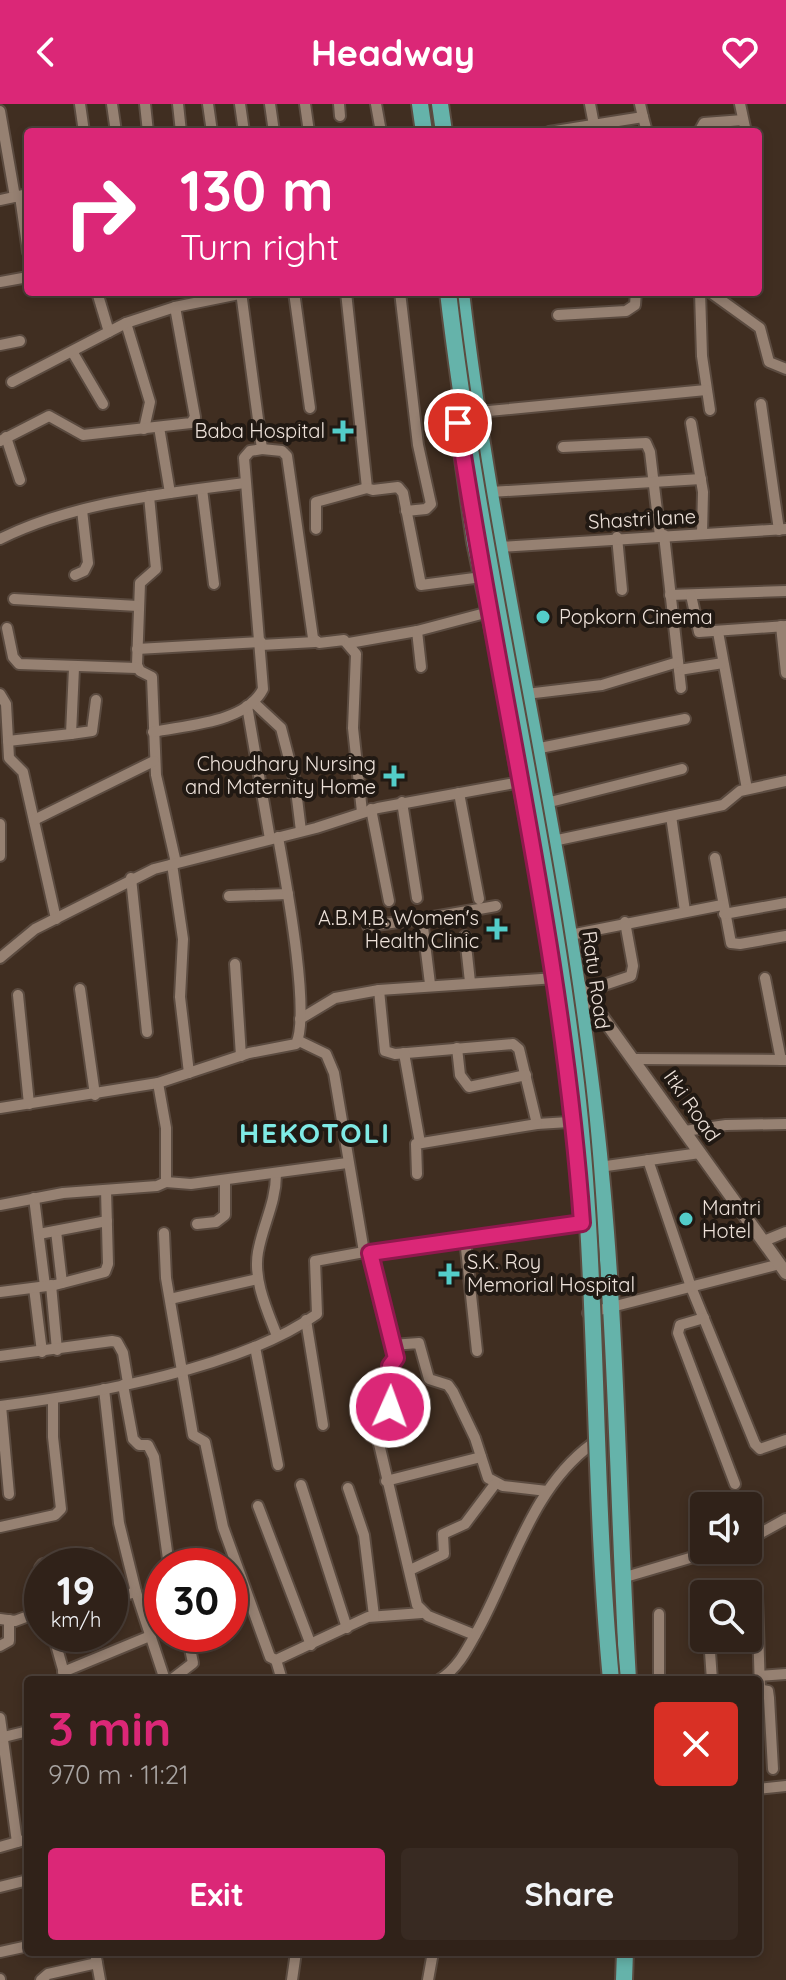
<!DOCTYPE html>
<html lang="en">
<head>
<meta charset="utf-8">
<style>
  :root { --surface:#302219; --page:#382a22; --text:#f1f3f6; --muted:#a8a4a2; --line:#4b3f38; --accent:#db2777 }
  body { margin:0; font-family:Quicksand,sans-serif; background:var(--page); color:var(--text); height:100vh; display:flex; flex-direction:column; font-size:30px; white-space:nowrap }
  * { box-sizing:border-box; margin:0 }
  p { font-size:26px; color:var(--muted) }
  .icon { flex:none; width:44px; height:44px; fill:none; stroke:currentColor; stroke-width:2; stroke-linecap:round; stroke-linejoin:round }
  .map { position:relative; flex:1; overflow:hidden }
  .side { position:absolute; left:24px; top:1572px; width:738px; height:280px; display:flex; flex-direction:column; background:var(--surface); border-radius:8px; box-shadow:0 4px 12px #0003,0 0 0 2px var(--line) }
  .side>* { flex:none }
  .guide { position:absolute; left:24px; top:24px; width:738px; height:168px; border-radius:8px; box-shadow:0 4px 12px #0003,0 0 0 2px var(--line); background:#db2777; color:#fff; overflow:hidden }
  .buttons { position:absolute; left:690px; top:1388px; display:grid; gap:16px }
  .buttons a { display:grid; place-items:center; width:72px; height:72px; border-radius:8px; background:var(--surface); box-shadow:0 4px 12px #0003,0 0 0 2px var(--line); font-size:40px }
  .speed { position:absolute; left:24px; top:1444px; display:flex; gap:16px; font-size:40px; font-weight:700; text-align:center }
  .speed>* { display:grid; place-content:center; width:104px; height:104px; border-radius:50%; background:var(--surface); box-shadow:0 4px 12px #0003,0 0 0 2px var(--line); line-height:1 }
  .speed small { font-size:20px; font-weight:400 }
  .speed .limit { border:12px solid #d22; background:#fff; color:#111 }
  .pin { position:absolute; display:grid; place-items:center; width:68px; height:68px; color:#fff; margin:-34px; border:4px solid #fff; border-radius:50%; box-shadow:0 2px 8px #0007 }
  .me { position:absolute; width:88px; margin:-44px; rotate:2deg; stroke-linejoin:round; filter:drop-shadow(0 0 6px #0008) }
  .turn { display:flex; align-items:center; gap:28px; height:168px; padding:0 24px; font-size:36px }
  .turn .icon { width:104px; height:104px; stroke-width:2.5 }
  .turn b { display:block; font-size:56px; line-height:68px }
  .round { display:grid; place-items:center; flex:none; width:84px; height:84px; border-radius:8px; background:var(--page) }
  .summary { display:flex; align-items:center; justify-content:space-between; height:136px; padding:0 24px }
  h1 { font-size:48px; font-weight:700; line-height:60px; color:var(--accent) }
  .action { display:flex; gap:16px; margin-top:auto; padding:16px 24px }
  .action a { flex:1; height:92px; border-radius:8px; background:var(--accent); color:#fff; font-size:32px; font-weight:700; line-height:92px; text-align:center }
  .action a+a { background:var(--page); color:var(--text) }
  header { display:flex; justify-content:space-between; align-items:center; height:104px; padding:0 24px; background:var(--accent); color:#fff; font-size:36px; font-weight:700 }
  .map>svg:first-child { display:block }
</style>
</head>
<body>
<header><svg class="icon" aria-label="back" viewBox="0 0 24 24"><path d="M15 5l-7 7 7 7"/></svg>Headway<svg class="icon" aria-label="heart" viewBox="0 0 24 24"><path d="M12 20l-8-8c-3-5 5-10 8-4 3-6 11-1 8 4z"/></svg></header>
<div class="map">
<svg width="786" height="1876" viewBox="0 0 786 1876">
  <rect width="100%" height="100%" fill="#402e21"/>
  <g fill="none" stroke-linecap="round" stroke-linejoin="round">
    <defs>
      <g id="minor">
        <polyline points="80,0 84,28"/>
        <polyline points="112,0 116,28"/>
        <polyline points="145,0 148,28"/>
        <polyline points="178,0 181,28"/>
        <polyline points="208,0 212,28"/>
        <polyline points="240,0 244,28"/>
        <polyline points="270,0 274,28"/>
        <polyline points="305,0 309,28"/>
        <polyline points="339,0 340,12"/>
        <polyline points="376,0 381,28"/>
        <polyline points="590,0 595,26"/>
        <polyline points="640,0 643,13"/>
        <polyline points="740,0 746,28"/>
        <polyline points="0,7 15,93"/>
        <polyline points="549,28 643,13 647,28"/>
        <polyline points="699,28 704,19 743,16"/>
        <polyline points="20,92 28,148"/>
        <polyline points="0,96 28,90"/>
        <polyline points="0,178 28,173"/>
        <polyline points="97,188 109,228"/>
        <polyline points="294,188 310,304"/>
        <polyline points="346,188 367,384 373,386 398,383 403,389 421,481 482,473"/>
        <polyline points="400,188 418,341 431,400 426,405 406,407"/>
        <polyline points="700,188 702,252 710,306"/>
        <polyline points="710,188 760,224 769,258 786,265"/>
        <polyline points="558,211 626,207 635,201 636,188"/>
        <polyline points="126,219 150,298 144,325"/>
        <polyline points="0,241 20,237"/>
        <polyline points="73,249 103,300"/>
        <polyline points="12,278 126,219 175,203 249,188"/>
        <polyline points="761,300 779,426"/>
        <polyline points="478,308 706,286"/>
        <polyline points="691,319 703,388 702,430"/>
        <polyline points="159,323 170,389"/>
        <polyline points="6,333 20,376"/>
        <polyline points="0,337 49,312 83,331 191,319 195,313 175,203"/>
        <polyline points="563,343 646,339 650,348 660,432"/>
        <polyline points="262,345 282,347 287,352 313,534 319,539 344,536 356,550 353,624 362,708"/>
        <polyline points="202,385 214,480"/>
        <polyline points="490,388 701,375"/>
        <polyline points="149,392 156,465 140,479 137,561 140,567 152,573 156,671 176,759"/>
        <polyline points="316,425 316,398 367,384"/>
        <polyline points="664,431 681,584"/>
        <polyline points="617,433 622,486"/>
        <path d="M 0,435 C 75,398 162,390 244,379"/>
        <polyline points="499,443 786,425"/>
        <polyline points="75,471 84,467 88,459 82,406"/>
        <polyline points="670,491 786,487"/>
        <polyline points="691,491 699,528 786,522"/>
        <polyline points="14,495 138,502"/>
        <polyline points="781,522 786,569"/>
        <polyline points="7,524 13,553 19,560 137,564"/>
        <polyline points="718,528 747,685"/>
        <polyline points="349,539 417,527"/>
        <polyline points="261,541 315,538"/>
        <polyline points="137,545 261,538"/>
        <polyline points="421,563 417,527 489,508"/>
        <polyline points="679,566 723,559"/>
        <polyline points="0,590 6,600 9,654 23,668 56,815"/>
        <polyline points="526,590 602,581 678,558"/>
        <polyline points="253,598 281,624 295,678 301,727"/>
        <polyline points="247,602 270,735"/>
        <path d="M 153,628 C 186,621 246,619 263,585 L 244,354 L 250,347 L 262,345 L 241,188"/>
        <polyline points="71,630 92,627 96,596"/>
        <polyline points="8,637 71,630 74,564"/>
        <polyline points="535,645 685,615"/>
        <polyline points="459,689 479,795"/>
        <polyline points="402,698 417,794"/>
        <polyline points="546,699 682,665"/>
        <polyline points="371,705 389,797"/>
        <polyline points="671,712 685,807"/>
        <polyline points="34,716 154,657"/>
        <polyline points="0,720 0,752"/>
        <polyline points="553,737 723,701 740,687 786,677"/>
        <polyline points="715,754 731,839 740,840 786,832"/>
        <polyline points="172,760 183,835 180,893 189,969"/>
        <polyline points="131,774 147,928"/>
        <polyline points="229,792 288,790"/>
        <polyline points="724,810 786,799"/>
        <polyline points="368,822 422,815"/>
        <polyline points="570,831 722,801"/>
        <polyline points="465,832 470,878"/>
        <polyline points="0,854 35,825 154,765 316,724 378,704 526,677"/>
        <polyline points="235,860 241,952"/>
        <polyline points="765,874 781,956"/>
        <polyline points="430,880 422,815 496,802"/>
        <polyline points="80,885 95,991"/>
        <polyline points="379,886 385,947 395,950 513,940 519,945 537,1020 585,1017"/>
        <polyline points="586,887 631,872 633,862 625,818"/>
        <polyline points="18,891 29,1000"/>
        <polyline points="300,915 335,894 379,886 556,874"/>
        <polyline points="299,937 326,950 334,969 364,1148 591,1118"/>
        <polyline points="457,944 460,971 469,983 526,971"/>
        <polyline points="404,949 420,1039"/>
        <polyline points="633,955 786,956"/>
        <path d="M 0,1004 L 158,979 L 249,949 L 296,940 C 311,909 285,773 278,733"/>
        <polyline points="685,1027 726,1021 786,1020"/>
        <polyline points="648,1056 691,1183 755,1340 760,1345 786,1336"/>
        <polyline points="599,1063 700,1049"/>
        <path d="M 276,1070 C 276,1099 263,1120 258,1148 C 253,1176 267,1206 277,1232"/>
        <polyline points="417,1070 416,1040 537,1020"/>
        <polyline points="166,1078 191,1080 347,1059"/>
        <polyline points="34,1094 45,1182"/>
        <polyline points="0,1101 63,1089 157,1082 166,1078 166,1024 158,979"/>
        <polyline points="197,1120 216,1118 225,1111 225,1076"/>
        <polyline points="56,1127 62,1179"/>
        <polyline points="164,1129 166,1174 193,1331 205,1338 223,1423 270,1553 276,1556 368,1513 422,1509"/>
        <polyline points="39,1130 107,1117"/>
        <polyline points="465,1135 477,1247"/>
        <polyline points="764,1137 786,1128"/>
        <polyline points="370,1149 396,1254 390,1262 391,1285 386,1292 392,1324 376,1327 417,1501 428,1512 475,1531"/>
        <polyline points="51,1181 57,1246"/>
        <polyline points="34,1184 42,1248"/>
        <polyline points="0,1188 55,1181 105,1168 108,1160 106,1086"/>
        <polyline points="170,1195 258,1175"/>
        <polyline points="588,1209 780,1160"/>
        <polyline points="704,1214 680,1221 678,1229 735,1380"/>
        <polyline points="306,1216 323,1321"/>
        <polyline points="392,1241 419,1239 429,1275 448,1281 453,1288 475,1334 488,1374 503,1382 547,1387"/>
        <polyline points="255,1243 278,1361"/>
        <polyline points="0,1252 112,1237 117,1238 123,1249 128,1279"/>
        <polyline points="123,1281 133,1335 139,1341 148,1341 154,1353 169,1462"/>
        <polyline points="104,1285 119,1419 136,1488 165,1576"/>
        <path d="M 0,1302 C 93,1290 241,1264 317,1210 L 315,1157 L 364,1148"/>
        <polyline points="1,1302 9,1390"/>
        <polyline points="386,1377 481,1353"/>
        <polyline points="301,1381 347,1524"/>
        <polyline points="348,1384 364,1431 374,1512"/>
        <polyline points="258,1402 311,1541"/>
        <polyline points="0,1423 55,1411 61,1405 53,1333 53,1295"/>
        <polyline points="748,1436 786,1415"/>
        <polyline points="410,1466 444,1450 443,1430 465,1420 495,1380"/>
        <polyline points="42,1473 40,1464 43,1460 90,1450"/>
        <polyline points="622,1474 717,1446"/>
        <polyline points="757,1493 760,1585"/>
        <polyline points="110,1495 136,1488"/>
        <polyline points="0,1515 15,1517 42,1507"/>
        <polyline points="53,1530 66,1576"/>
        <polyline points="709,1534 712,1576"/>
        <polyline points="0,1542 9,1537 9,1516"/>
        <polyline points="276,1556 282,1576"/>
        <polyline points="63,1568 150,1532"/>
        <polyline points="760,1572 786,1570"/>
        <polyline points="171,1576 193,1559 187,1530"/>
        <path d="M 439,1576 C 459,1564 469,1542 480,1522 C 513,1460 533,1383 592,1340"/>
        <polyline points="659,1576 659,1510"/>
        <polyline points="758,1585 768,1587 769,1594 773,1665"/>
        <polyline points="0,1614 17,1738"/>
        <polyline points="0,1634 28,1627"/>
        <polyline points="758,1685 786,1682"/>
        <polyline points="0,1743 28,1735"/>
        <polyline points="0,1783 28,1776"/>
        <polyline points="0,1848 28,1842"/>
        <polyline points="95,1848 100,1876"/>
        <polyline points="0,1875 0,1876"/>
        <polyline points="41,1876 48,1870 97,1859"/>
        <polyline points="292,1876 296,1848"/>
        <polyline points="428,1876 433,1848"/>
      </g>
      <polyline id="tertiary" points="575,875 786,1169"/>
      <g id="primary">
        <polyline points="420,0 424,28"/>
        <polyline points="440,0 444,28"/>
        <path d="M 461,188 C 493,465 563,737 595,1014 C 617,1200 617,1389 628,1576"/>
        <polyline points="458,320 475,438 500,558"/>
        <polyline points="514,640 530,727"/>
        <polyline points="624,1876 625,1848"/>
      </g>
    </defs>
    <use href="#minor" stroke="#5b4b40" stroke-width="14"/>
    <use href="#tertiary" stroke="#5b4b40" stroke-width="16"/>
    <use href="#primary" stroke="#5b4b40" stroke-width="20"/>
    <use href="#minor" stroke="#968172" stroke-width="10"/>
    <use href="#tertiary" stroke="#968172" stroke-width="12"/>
    <use href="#primary" stroke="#65b3aa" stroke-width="16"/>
    <defs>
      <path id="primary-bridge" d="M 448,188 C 479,454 545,714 576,979 C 599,1178 592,1377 611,1576"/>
    </defs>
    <use href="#primary-bridge" stroke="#5b4b40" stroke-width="20" stroke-linecap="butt"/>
    <use href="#primary-bridge" stroke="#65b3aa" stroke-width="16"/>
  </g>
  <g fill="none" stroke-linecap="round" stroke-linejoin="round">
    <defs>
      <path id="route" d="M 390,1303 L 386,1292 L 391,1285 L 390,1262 L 396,1254 L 370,1149 L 582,1119 C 563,849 498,586 458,319"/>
    </defs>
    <use href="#route" stroke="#8e194d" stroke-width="20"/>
    <use href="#route" stroke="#db2777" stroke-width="14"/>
  </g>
  <g fill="#53cdc9" stroke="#211913" stroke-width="3">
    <path d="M339 315h8v8h8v8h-8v8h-8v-8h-8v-8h8z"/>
    <circle cx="543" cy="513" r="8"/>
    <path d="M390 660h8v8h8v8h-8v8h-8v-8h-8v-8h8z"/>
    <path d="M493 813h8v8h8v8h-8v8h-8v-8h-8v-8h8z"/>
    <circle cx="686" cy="1115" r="8"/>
    <path d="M445 1158h8v8h8v8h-8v8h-8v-8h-8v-8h8z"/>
  </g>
  <g text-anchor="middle" stroke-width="8" stroke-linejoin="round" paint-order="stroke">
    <g font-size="20" fill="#eee2da" stroke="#211913" text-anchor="end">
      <text x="325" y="334">Baba Hospital</text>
      <text x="559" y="520" text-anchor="start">Popkorn Cinema</text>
      <text x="376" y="667">Choudhary Nursing<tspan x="376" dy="23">and Maternity Home</tspan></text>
      <text x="479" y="821">A.B.M.B. Women's<tspan x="479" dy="23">Health Clinic</tspan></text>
      <text x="702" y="1111" text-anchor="start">Mantri<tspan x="702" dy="23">Hotel</tspan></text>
      <text x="467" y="1165" text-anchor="start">S.K. Roy<tspan x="467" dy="23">Memorial Hospital</tspan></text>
    </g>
    <g font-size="20" fill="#eee2da" stroke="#211913">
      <text transform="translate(642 415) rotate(-3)" y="7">Shastri lane</text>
      <text transform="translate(596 876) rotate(82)" y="7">Ratu Road</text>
      <text transform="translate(692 1002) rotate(55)" y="7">Itki Road</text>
    </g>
    <g font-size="28" font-weight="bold" letter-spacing="2" fill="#7feae5" stroke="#211913">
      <text x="315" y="1039">HEKOTOLI</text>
    </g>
  </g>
</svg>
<div class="buttons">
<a><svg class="icon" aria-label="sound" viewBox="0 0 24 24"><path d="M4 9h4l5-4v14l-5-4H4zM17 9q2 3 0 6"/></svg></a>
<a><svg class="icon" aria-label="search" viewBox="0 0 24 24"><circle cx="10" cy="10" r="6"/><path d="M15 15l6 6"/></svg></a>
</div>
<div class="speed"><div>19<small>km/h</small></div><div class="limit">30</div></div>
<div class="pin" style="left:458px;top:319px;background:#d93025"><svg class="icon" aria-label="arrive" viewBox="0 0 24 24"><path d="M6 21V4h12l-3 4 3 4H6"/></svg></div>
<svg class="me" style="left:390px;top:1303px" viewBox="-20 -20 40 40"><circle r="17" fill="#db2777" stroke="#fff" stroke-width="3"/><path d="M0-11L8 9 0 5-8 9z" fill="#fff"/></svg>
<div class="guide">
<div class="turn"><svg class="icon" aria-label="right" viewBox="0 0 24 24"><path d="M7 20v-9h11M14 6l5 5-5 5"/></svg><div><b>130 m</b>Turn right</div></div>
</div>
<section class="side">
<div class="summary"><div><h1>3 min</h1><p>970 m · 11:21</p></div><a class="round" style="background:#d93025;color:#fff"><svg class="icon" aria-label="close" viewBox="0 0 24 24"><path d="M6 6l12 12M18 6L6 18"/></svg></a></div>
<div class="action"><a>Exit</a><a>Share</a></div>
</section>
</div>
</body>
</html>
